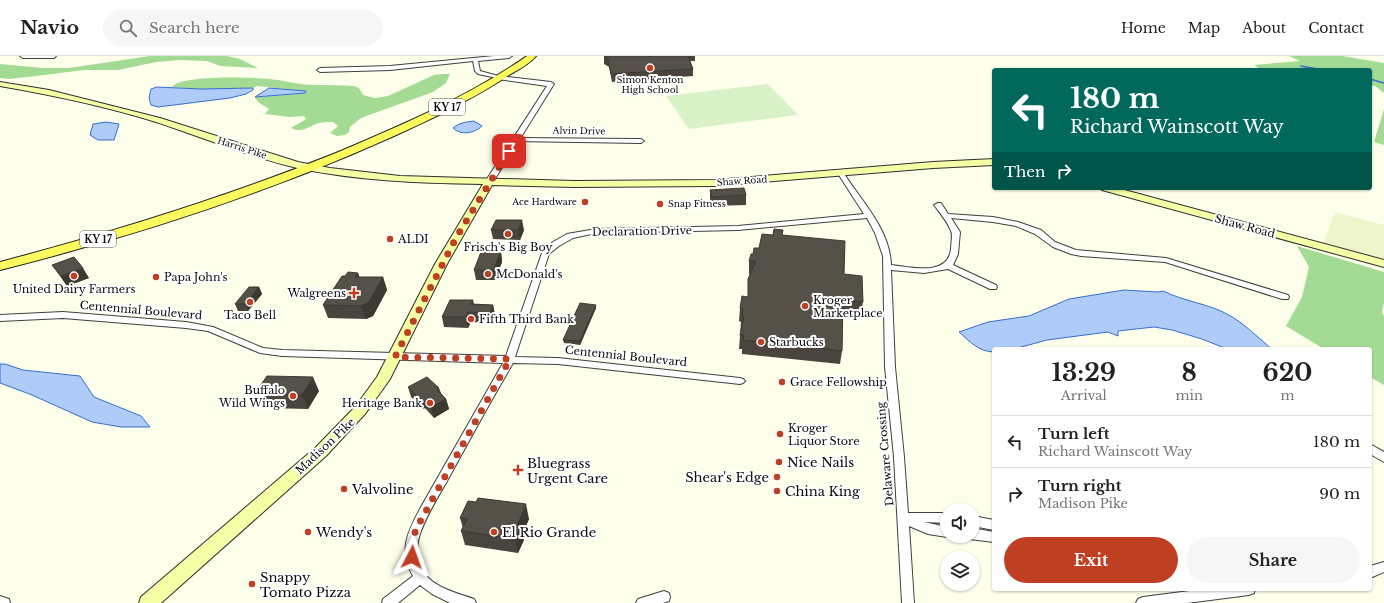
<!DOCTYPE html>
<html lang="en">
<head>
<meta charset="utf-8">
<style>
  :root { --surface:#fff; --page:#f6f6f6; --text:#222; --muted:#767676; --line:#e0e0e0; --accent:#be3f22 }
  body { margin:0; font-family:"Libre Baskerville",serif; background:var(--page); color:var(--text); height:100vh; display:flex; flex-direction:column; font-size:15px; white-space:nowrap }
  * { box-sizing:border-box; margin:0 }
  p { font-size:13px; color:var(--muted) }
  .icon { flex:none; width:22px; height:22px; fill:none; stroke:currentColor; stroke-width:2; stroke-linecap:round; stroke-linejoin:round }
  .map { position:relative; flex:1; overflow:hidden }
  .sheet { position:absolute; left:992px; top:291px; width:380px; height:244px; display:flex; flex-direction:column; background:var(--surface); border-radius:4px; box-shadow:0 1px 3px #0004 }
  .sheet>* { flex:none }
  .banner { position:absolute; left:992px; top:12px; width:380px; height:122px; border-radius:4px; box-shadow:0 1px 3px #0004; background:#00695c; color:#fff; overflow:hidden }
  .controls { position:absolute; left:940px; top:447px; display:grid; gap:8px }
  .controls a { display:grid; place-items:center; width:40px; height:40px; border-radius:50%; background:var(--surface); box-shadow:0 1px 3px #0004; font-size:20px }
  .pin { position:absolute; display:grid; place-items:center; width:34px; height:34px; color:#fff; margin:-17px; border-radius:8px; box-shadow:0 2px 6px #0006 }
  .me { position:absolute; width:44px; margin:-22px; rotate:4deg; stroke-linejoin:round; filter:drop-shadow(0 0 3px #0008) }
  .turn { display:flex; align-items:center; gap:14px; height:84px; padding:0 12px; font-size:18px }
  .turn .icon { width:52px; height:52px; stroke-width:2.5 }
  .turn b { display:block; font-size:28px; line-height:34px }
  .then { display:flex; align-items:center; height:38px; padding:0 12px; background:#0003; gap:8px; font-size:15px }
  .eta { display:flex; justify-content:space-evenly; align-items:center; height:68px; text-align:center }
  .eta b { font-size:24px; font-weight:700; line-height:28px }
  .button { display:flex; gap:8px; margin-top:auto; padding:8px 12px }
  .button a { flex:1; height:46px; border-radius:24px; background:var(--accent); color:#fff; font-size:16px; font-weight:700; line-height:46px; text-align:center }
  .button a+a { background:var(--page); color:var(--text) }
  ul { padding:0; list-style:none }
  li { display:flex; align-items:center; gap:12px; height:52px; padding:0 12px; border-top:1px solid var(--line) }
  li div { flex:1 }
  li b { display:block; font-size:15px }
  li em { font-style:normal }
  header { display:flex; align-items:center; gap:24px; box-sizing:border-box; height:56px; padding:0 20px; background:var(--surface); border-bottom:1px solid var(--line) }
  header strong { font-size:19px }
  nav { display:flex; gap:22px; margin-inline-start:auto; font-size:14px }
  .search { width:280px; height:36px; background:var(--page); display:flex; align-items:center; gap:10px; box-sizing:border-box; padding:0 14px; border-radius:22px; color:var(--muted); font-size:15px }
  .map>svg:first-child { display:block }
</style>
</head>
<body>
<header>
<strong>Navio</strong>
<div class="search"><svg class="icon" aria-label="search" viewBox="0 0 24 24"><circle cx="10" cy="10" r="6"/><path d="M15 15l6 6"/></svg>Search here</div>
<nav><a>Home</a><a>Map</a><a>About</a><a>Contact</a></nav>
</header>
<div class="map">
<svg width="1384" height="547" viewBox="0 0 1384 547">
  <rect width="100%" height="100%" fill="#feffeb"/>
  <polygon fill="#eff5cb" points="1335,156 1384,169 1384,208 1322,191"/>
  <g fill="#a3db94">
    <polygon points="150,0 227,0 240,3 258,12 220,10 207,5 179,4 156,6 118,14 84,14 36,20 9,23 0,22 0,8 43,12 69,12"/>
    <polygon points="1289,0 1342,0 1384,7 1384,37 1375,30 1370,29 1370,14 1262,14 1254,9 1300,5"/>
    <path d="M 442,18 L 450,18 L 446,27 L 433,36 L 361,62 L 350,71 L 349,76 L 345,79 L 337,80 L 330,77 L 338,70 L 333,66 C 327,66 321,66 316,68 C 307,72 301,77 291,72 L 306,63 L 304,60 L 290,61 L 265,58 L 269,53 L 258,46 L 255,41 L 298,38 L 305,35 L 257,30 L 253,32 L 201,33 L 172,31 C 179,19 253,21 268,23 C 283,24 298,29 314,29 C 327,29 340,29 354,30 L 359,32 L 363,39 L 375,42 L 388,40 L 434,19 Z"/>
    <polygon points="1384,53 1384,89 1374,86"/>
    <polygon points="1297,190 1384,216 1384,247 1382,256 1384,260 1384,329 1370,321 1370,293 1324,293 1286,270 1302,241 1309,211"/>
  </g>
  <polygon fill="#d8f1c7" points="768,28 798,59 689,73 666,40"/>
  <g fill="#afcbf7" stroke="#356ecf">
    <polygon points="157,31 201,33 253,32 253,34 246,38 230,42 158,51 151,49 149,42 151,33"/>
    <polygon points="269,32 306,35 305,37 255,41"/>
    <path d="M 474,65 L 482,70 C 475,77 461,80 453,72 C 459,67 465,66 474,65 Z"/>
    <polygon points="106,66 119,68 114,84 98,84 90,79 93,68"/>
    <path d="M 1124,234 L 1158,236 L 1163,235 C 1183,245 1209,248 1227,258 C 1244,267 1257,281 1272,293 L 1227,293 L 1202,283 L 1172,274 L 1154,271 L 1118,275 L 1118,280 L 1108,276 L 1047,284 L 1014,293 L 994,293 L 994,296 C 979,296 969,285 959,276 L 988,266 L 1029,260 L 1069,243 Z"/>
    <polygon points="0,308 5,308 23,314 80,320 94,341 141,360 150,371 121,371 92,366 32,339 0,327"/>
  </g>
  <g fill="none" stroke-linecap="round" stroke-linejoin="round">
    <g stroke="#356ecf" stroke-width="1.5">
      <polyline points="1301,10 1323,14"/>
      <polyline points="1370,23 1384,27"/>
    </g>
    <defs>
      <g id="minor">
        <polygon points="20,0 56,0 54,2 23,2"/>
        <polygon points="494,0 512,0 509,2 478,5 480,15 502,21 502,23 478,18 475,15 473,5 390,14 320,16 317,14 320,12 390,10"/>
        <polygon points="516,82 641,83 644,85 641,87 514,85 513,84"/>
        <path d="M 840,114 L 843,116 C 861,145 890,173 891,209 C 911,211 948,221 951,193 C 951,188 953,179 951,175 C 947,165 940,157 934,149 L 938,147 L 941,147 L 948,158 L 993,161 L 1018,166 L 1041,174 L 1055,186 L 1076,194 L 1166,202 L 1288,239 L 1289,241 L 1288,243 L 1282,243 L 1165,206 L 1081,200 L 1071,198 L 1053,191 L 1035,178 L 1016,170 L 993,166 L 951,162 L 960,176 L 958,198 L 953,209 L 996,229 L 997,231 L 996,233 L 990,233 L 948,213 L 924,217 L 891,214 L 895,311 L 904,401 L 908,457 L 947,457 L 947,467 L 924,466 L 947,471 L 947,480 L 950,480 L 947,481 L 928,478 L 909,470 L 914,547 L 902,547 L 894,401 L 885,311 L 883,200 L 875,177 L 867,162 L 738,174 L 596,177 L 573,182 L 559,190 L 549,198 L 515,301 L 558,302 L 740,322 L 743,323 L 745,325 L 743,327 L 740,328 L 558,308 L 513,307 C 492,343 472,379 452,416 C 441,437 426,458 419,481 C 417,489 416,499 419,508 C 427,530 454,536 474,543 L 476,547 L 450,547 L 432,538 L 420,529 L 398,547 L 382,547 L 383,543 L 413,520 C 398,494 408,475 421,451 L 503,307 L 282,300 L 260,297 L 208,275 L 186,272 L 63,262 L 0,265 L 0,259 L 63,256 L 186,266 L 213,271 L 263,292 L 282,294 L 506,300 L 542,197 L 553,186 L 567,178 L 596,173 L 738,170 L 864,158 L 837,116 Z"/>
        <polygon points="1370,388 1384,396 1384,406 1370,398"/>
        <polygon points="973,460 994,464 994,474 973,470"/>
        <polygon points="977,473 994,476 994,486 969,483 967,480 973,480 973,474"/>
        <polygon points="1384,506 1384,516 1370,522 1370,510"/>
        <polygon points="1205,533 1255,533 1254,537 1249,539 1187,547 1136,547 1138,543 1143,541"/>
        <polygon points="664,535 669,537 670,541 669,545 663,547 636,547 638,543"/>
        <polygon points="0,540 9,543 10,547 0,547"/>
      </g>
      <polygon id="tertiary" points="500,20 551,26 554,28 493,126 489,129 485,126 547,30 498,23 497,22"/>
      <g id="secondary">
        <path d="M 0,26 L 49,34 L 160,62 L 298,106 L 330,112 L 400,120 L 574,125 L 715,124 L 933,106 L 994,103 L 994,109 L 933,112 L 715,130 L 574,131 L 492,129 L 447,208 L 390,323 L 365,358 L 326,400 L 161,547 L 139,547 L 141,541 L 315,392 L 355,351 L 377,321 L 435,208 L 483,128 C 420,127 358,125 297,112 C 249,101 202,81 156,66 C 105,50 52,39 0,30 Z"/>
        <polygon points="1101,132 1117,132 1384,204 1384,211 1102,134"/>
      </g>
      <path id="primary" d="M 527,0 L 536,0 C 529,8 518,14 509,19 C 487,34 464,46 441,58 C 301,126 151,176 0,214 L 0,206 C 114,176 226,141 336,97 C 402,69 468,41 527,0 Z"/>
    </defs>
    <use href="#minor" stroke="#3f3f3f" stroke-width="2"/>
    <use href="#tertiary" stroke="#3f3f3f" stroke-width="2"/>
    <use href="#secondary" stroke="#2e2e2e" stroke-width="2"/>
    <use href="#primary" stroke="#1d1d1d" stroke-width="2"/>
    <use href="#minor" fill="#fff" fill-rule="evenodd"/>
    <use href="#tertiary" fill="#fff" fill-rule="evenodd"/>
    <use href="#secondary" fill="#f4ffa6" fill-rule="evenodd"/>
    <use href="#primary" fill="#fbfa5f" fill-rule="evenodd"/>
  </g>
  <g fill="#49453e">
    <polygon points="605,0 695,0 695,5 690,5 693,13 693,20 612,26 609,11 604,8 604,1"/>
    <polygon points="710,134 746,139 746,149 712,150 710,143"/>
    <polygon points="491,174 524,174 520,184 493,183"/>
    <polygon points="782,179 844,218 863,246 861,259 843,257 842,295 840,308 742,298 742,293 739,293 741,266 739,265 740,252 748,241 748,223 750,218 749,218 749,205 753,198"/>
    <polygon points="501,196 502,206 495,224 476,224 474,214"/>
    <polygon points="52,209 89,222 67,230"/>
    <polygon points="358,217 359,221 383,221 387,234 373,260 366,263 328,262 323,249 345,220"/>
    <polygon points="259,231 262,238 248,255 238,255 235,248"/>
    <polygon points="473,244 474,248 493,249 495,259 492,267 471,266 468,272 444,271 442,261"/>
    <polygon points="596,252 580,289 564,287 563,284"/>
    <polygon points="260,330 319,335 308,353 266,352 259,338 262,334"/>
    <polygon points="408,331 439,332 441,337 446,343 449,353 434,362 425,352 423,353 411,341"/>
    <polygon points="460,462 529,463 522,479 524,484 518,497 465,489 461,475 463,472"/>
  </g>
  <g fill="#3c3832">
    <polygon points="522,164 524,174 520,184 518,174"/>
    <polygon points="501,196 502,206 495,224 493,214"/>
    <polygon points="83,212 89,222 67,230 61,220"/>
    <polygon points="358,217 362,230 355,221"/>
    <polygon points="383,221 387,234 373,260 366,263 361,250"/>
    <polygon points="259,231 262,238 248,255 245,248"/>
    <polygon points="493,249 495,259 492,267 490,257"/>
    <polygon points="596,249 596,252 580,289 580,285"/>
    <polygon points="468,256 471,266 468,272 466,261"/>
    <polygon points="313,321 319,335 308,353 302,339"/>
    <polygon points="421,342 425,352 423,353 420,343"/>
    <polygon points="446,343 449,353 434,362 431,351"/>
    <polygon points="526,448 529,463 522,479 524,484 518,497 515,483 517,470"/>
  </g>
  <g fill="#555048" stroke="#3c3832">
    <polygon points="605,0 688,0 693,13 611,18 608,3 604,1"/>
    <polygon points="744,132 746,139 712,141 710,134"/>
    <polygon points="496,164 522,164 518,174 491,174"/>
    <polygon points="774,173 783,174 782,179 845,185 844,218 862,220 863,246 843,244 842,295 743,284 744,279 740,279 744,260 742,260 743,252 740,252 742,240 748,241 748,223 756,205 749,205 751,198 753,198 754,192 759,192 762,178 773,179"/>
    <polygon points="481,196 501,196 493,214 474,214"/>
    <polygon points="74,201 83,212 61,220 52,209"/>
    <polygon points="348,216 358,217 355,221 383,221 369,246 361,250 323,249 342,220 345,220"/>
    <polygon points="249,231 259,231 245,248 235,248"/>
    <polygon points="450,244 473,244 471,248 493,249 490,257 468,256 466,261 442,261"/>
    <polygon points="580,247 596,249 580,285 563,284"/>
    <polygon points="267,320 313,321 302,339 259,338 264,331 260,330"/>
    <polygon points="427,321 439,332 437,334 446,343 431,351 421,342 420,343 408,331"/>
    <polygon points="478,442 526,448 517,470 520,470 515,483 461,475 467,463 460,462 468,445 476,446"/>
  </g>
  <g fill="none" stroke-linecap="round" stroke-linejoin="round">
    <polyline stroke="#be3f22" stroke-width="7" stroke-dasharray="0 12.6" points="412,501 412,487 416,473 510,303 395,301 456,182 509,95"/>
  </g>
  <g fill="#be3f22" stroke="#fff" stroke-width="1.5">
    <circle cx="650" cy="12" r="4"/>
    <circle cx="585" cy="146" r="4"/>
    <circle cx="660" cy="148" r="4"/>
    <circle cx="508" cy="178" r="4"/>
    <circle cx="390" cy="183" r="4"/>
    <circle cx="488" cy="218" r="4"/>
    <circle cx="74" cy="220" r="4"/>
    <circle cx="156" cy="221" r="4"/>
    <path d="M352 231h4v4h4v4h-4v4h-4v-4h-4v-4h4z"/>
    <circle cx="250" cy="246" r="4"/>
    <circle cx="805" cy="250" r="4"/>
    <circle cx="471" cy="263" r="4"/>
    <circle cx="761" cy="286" r="4"/>
    <circle cx="782" cy="326" r="4"/>
    <circle cx="293" cy="340" r="4"/>
    <circle cx="430" cy="347" r="4"/>
    <circle cx="780" cy="378" r="4"/>
    <circle cx="779" cy="406" r="4"/>
    <path d="M516 408h4v4h4v4h-4v4h-4v-4h-4v-4h4z"/>
    <circle cx="777" cy="421" r="4"/>
    <circle cx="344" cy="433" r="4"/>
    <circle cx="777" cy="435" r="4"/>
    <circle cx="308" cy="476" r="4"/>
    <circle cx="494" cy="476" r="4"/>
    <circle cx="252" cy="528" r="4"/>
  </g>
  <g text-anchor="middle" stroke-width="4" stroke-linejoin="round" paint-order="stroke">
    <g font-size="9" fill="#0c0c0c" stroke="#fff">
      <text x="650" y="27">Simon Kenton<tspan x="650" dy="10">High School</tspan></text>
      <text x="577" y="149" text-anchor="end">Ace Hardware</text>
      <text x="668" y="151" text-anchor="start">Snap Fitness</text>
    </g>
    <g font-size="9" fill="#0c0c0c" stroke="#fff">
      <text transform="translate(579 75) rotate(1)" y="3">Alvin Drive</text>
      <text transform="translate(242 92) rotate(18)" y="3">Harris Pike</text>
      <text transform="translate(742 125) rotate(-4)" y="3">Shaw Road</text>
    </g>
    <g fill="#fff" stroke="#555" stroke-width="1">
      <rect x="429" y="43" width="36" height="16" rx="3"/>
      <rect x="80" y="175" width="36" height="16" rx="3"/>
    </g>
    <g font-size="10" font-weight="bold" fill="#0c0c0c">
      <text x="447" y="55">KY 17</text>
      <text x="98" y="187">KY 17</text>
    </g>
    <g font-size="11" fill="#0c0c0c" stroke="#fff">
      <text transform="translate(1245 170) rotate(15)" y="4">Shaw Road</text>
      <text transform="translate(642 175) rotate(-1)" y="4">Declaration Drive</text>
      <text transform="translate(141 254) rotate(5)" y="4">Centennial Boulevard</text>
      <text transform="translate(626 300) rotate(6)" y="4">Centennial Boulevard</text>
      <text transform="translate(325 390) rotate(-43)" y="4">Madison Pike</text>
      <text transform="translate(885 398) rotate(-95)" y="4">Delaware Crossing</text>
    </g>
    <g font-size="11" fill="#0c0c0c" stroke="#fff" text-anchor="start">
      <text x="398" y="187">ALDI</text>
      <text x="508" y="195" text-anchor="middle">Frisch's Big Boy</text>
      <text x="496" y="222">McDonald's</text>
      <text x="164" y="225">Papa John's</text>
      <text x="74" y="237" text-anchor="middle">United Dairy Farmers</text>
      <text x="346" y="241" text-anchor="end">Walgreens</text>
      <text x="813" y="248">Kroger<tspan x="813" dy="13">Marketplace</tspan></text>
      <text x="250" y="263" text-anchor="middle">Taco Bell</text>
      <text x="479" y="267">Fifth Third Bank</text>
      <text x="769" y="290">Starbucks</text>
      <text x="790" y="330">Grace Fellowship</text>
      <text x="285" y="338" text-anchor="end">Buffalo<tspan x="285" dy="13">Wild Wings</tspan></text>
      <text x="422" y="351" text-anchor="end">Heritage Bank</text>
      <text x="788" y="376">Kroger<tspan x="788" dy="13">Liquor Store</tspan></text>
    </g>
    <g font-size="13" fill="#0c0c0c" stroke="#fff" text-anchor="start">
      <text x="787" y="411">Nice Nails</text>
      <text x="527" y="412">Bluegrass<tspan x="527" dy="15">Urgent Care</tspan></text>
      <text x="769" y="426" text-anchor="end">Shear's Edge</text>
      <text x="352" y="438">Valvoline</text>
      <text x="785" y="440">China King</text>
      <text x="316" y="481">Wendy's</text>
      <text x="502" y="481">El Rio Grande</text>
      <text x="260" y="526">Snappy<tspan x="260" dy="15">Tomato Pizza</tspan></text>
    </g>
  </g>
</svg>
<div class="controls">
<a><svg class="icon" aria-label="sound" viewBox="0 0 24 24"><path d="M4 9h4l5-4v14l-5-4H4zM17 9q2 3 0 6"/></svg></a>
<a><svg class="icon" aria-label="layers" viewBox="0 0 24 24"><path d="M12 4l9 5-9 5-9-5zM3 14l9 5 9-5"/></svg></a>
</div>
<div class="pin" style="left:509px;top:95px;background:#d93025"><svg class="icon" aria-label="arrive" viewBox="0 0 24 24"><path d="M6 21V4h12l-3 4 3 4H6"/></svg></div>
<svg class="me" style="left:412px;top:501px" viewBox="-20 -20 40 40"><path d="M0-17L14 15 0 8-14 15z" fill="#be3f22" stroke="#fff" stroke-width="4"/></svg>
<div class="banner">
<div class="turn"><svg class="icon" aria-label="left" viewBox="0 0 24 24"><path d="M17 20v-9H6M10 6l-5 5 5 5"/></svg><div><b>180 m</b>Richard Wainscott Way</div></div>
<div class="then">Then<svg class="icon" aria-label="right" viewBox="0 0 24 24"><path d="M7 20v-9h11M14 6l5 5-5 5"/></svg></div>
</div>
<section class="sheet">
<div class="eta">
<div><b>13:29</b><p>Arrival</p></div>
<div><b>8</b><p>min</p></div>
<div><b>620</b><p>m</p></div>
</div>
<ul>
<li><svg class="icon" aria-label="left" viewBox="0 0 24 24"><path d="M17 20v-9H6M10 6l-5 5 5 5"/></svg><div><b>Turn left</b><p>Richard Wainscott Way</p></div><em>180 m</em></li>
<li><svg class="icon" aria-label="right" viewBox="0 0 24 24"><path d="M7 20v-9h11M14 6l5 5-5 5"/></svg><div><b>Turn right</b><p>Madison Pike</p></div><em>90 m</em></li>
</ul>
<div class="button"><a>Exit</a><a>Share</a></div>
</section>
</div>
</body>
</html>
